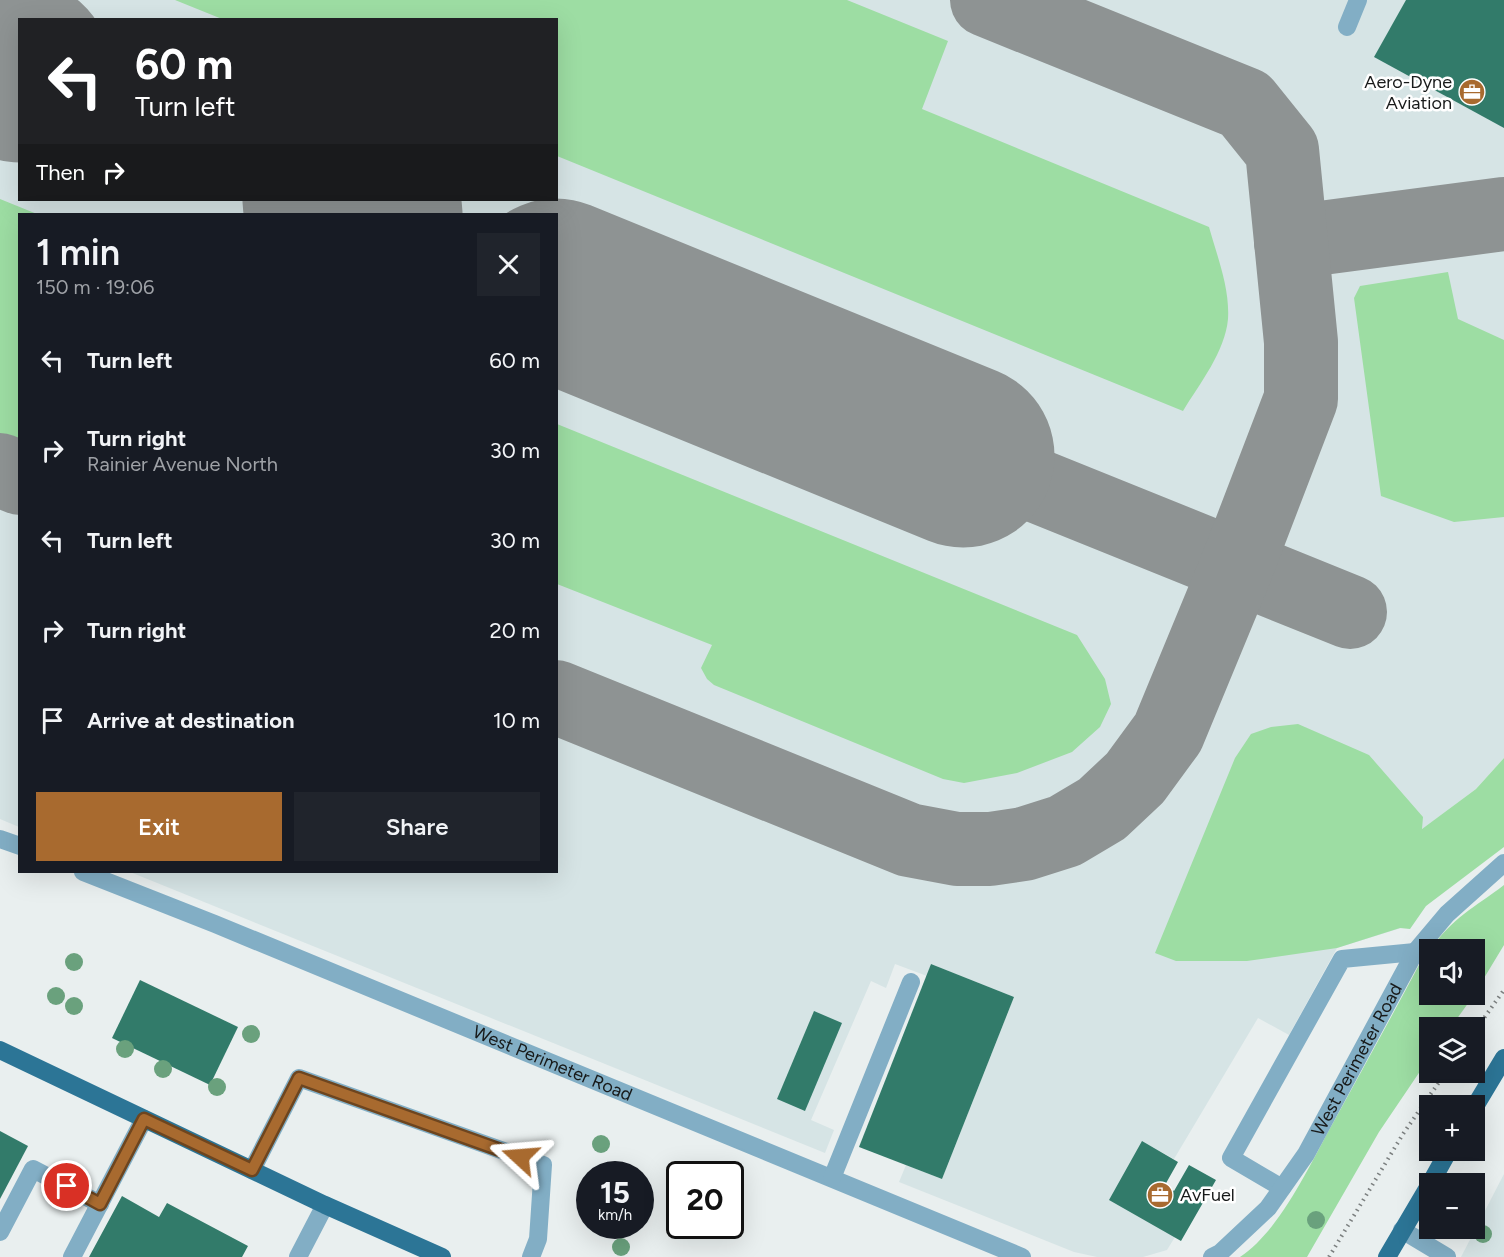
<!DOCTYPE html>
<html lang="en">
<head>
<meta charset="utf-8">
<style>
  :root { --surface:#171b24; --page:#20242c; --text:#f1f3f6; --muted:#9ea1a6; --accent:#a86a2f }
  body { margin:0; font-family:Figtree,sans-serif; background:var(--page); color:var(--text); height:100vh; display:flex; flex-direction:column; font-size:22px; white-space:nowrap }
  * { box-sizing:border-box; margin:0 }
  p { font-size:20px; color:var(--muted) }
  .icon { flex:none; width:33px; height:33px; fill:none; stroke:currentColor; stroke-width:2; stroke-linecap:round; stroke-linejoin:round }
  .map { position:relative; flex:1; overflow:hidden }
  .side { position:absolute; left:18px; top:213px; width:540px; height:660px; display:flex; flex-direction:column; background:var(--surface); border-radius:0px; box-shadow:0 6px 24px #0002 }
  .side>* { flex:none }
  .top-card { position:absolute; left:18px; top:18px; width:540px; height:183px; border-radius:0px; box-shadow:0 6px 24px #0002; background:#202124; color:#fff; overflow:hidden }
  .fabs { position:absolute; left:1419px; top:939px; display:grid; gap:12px }
  .fabs a { display:grid; place-items:center; width:66px; height:66px; border-radius:0px; background:var(--surface); box-shadow:0 6px 24px #0002; font-size:30px }
  .speed { position:absolute; left:576px; top:1161px; display:flex; gap:12px; font-size:30px; font-weight:700; text-align:center }
  .speed>* { display:grid; place-content:center; width:78px; height:78px; border-radius:50%; background:var(--surface); box-shadow:0 6px 24px #0002; line-height:1 }
  .speed small { font-size:15px; font-weight:400 }
  .speed .limit { border:3px solid #111; border-radius:9px; background:#fff; color:#111 }
  .pin { position:absolute; display:grid; place-items:center; width:51px; height:51px; color:#fff; margin:-26px; border:3px solid #fff; border-radius:50%; box-shadow:0 2px 6px #0007 }
  .me { position:absolute; width:66px; margin:-33px; rotate:289deg; stroke-linejoin:round; filter:drop-shadow(0 0 4px #0008) }
  .turn { display:flex; align-items:center; gap:21px; height:126px; padding:0 18px; font-size:27px }
  .turn .icon { width:78px; height:78px; stroke-width:2.5 }
  .turn b { display:block; font-size:42px; line-height:51px }
  .then { display:flex; align-items:center; height:57px; padding:0 18px; background:#0003; gap:12px; font-size:22px }
  .round { display:grid; place-items:center; flex:none; width:63px; height:63px; border-radius:0px; background:var(--page) }
  .headline { display:flex; align-items:center; justify-content:space-between; height:102px; padding:0 18px }
  h1 { font-size:36px; font-weight:600; line-height:45px }
  .button { display:flex; gap:12px; margin-top:auto; padding:12px 18px }
  .button a { flex:1; height:69px; border-radius:0px; background:var(--accent); color:#fff; font-size:24px; font-weight:600; line-height:69px; text-align:center }
  .button a+a { background:var(--page); color:var(--text) }
  ul { padding:0; list-style:none }
  li { display:flex; align-items:center; gap:18px; height:90px; padding:0 18px }
  li div { flex:1 }
  li b { display:block; font-size:22px }
  li em { font-style:normal }
  .map>svg:first-child { display:block }
</style>
</head>
<body>
<div class="map">
<svg width="1504" height="1257" viewBox="0 0 1504 1257">
  <rect width="100%" height="100%" fill="#e9efef"/>
  <g fill="#d6e4e5" fill-rule="evenodd">
    <path d="M 0,0 L 1504,0 L 1504,758 L 1476,789 L 1421,830 L 1401,928 L 1337,948 L 1289,1035 L 1258,1018 L 1174,1159 L 1143,1142 L 1175,1237 L 1167,1250 L 1143,1257 L 1097,1257 L 1074,1252 L 899,1182 L 906,1165 L 942,1179 L 1014,997 L 931,964 L 927,976 L 895,964 L 886,988 L 871,981 L 811,1120 L 834,1130 L 825,1153 L 130,872 L 556,872 L 556,214 L 20,214 L 19,827 L 0,819 ZM 20,20 L 556,20 L 556,200 L 20,200 Z"/>
    <polygon points="1504,1174 1504,1257 1461,1257"/>
  </g>
  <g fill="#9ddda3">
    <path d="M 175,0 L 847,0 L 948,41 L 922,109 L 1209,227 C 1217,256 1230,288 1228,319 C 1225,352 1200,383 1183,411 L 557,156 L 556,20 L 222,19 Z"/>
    <polygon points="0,199 37,214 20,214 19,443 0,435"/>
    <polygon points="1448,272 1458,319 1504,340 1504,517 1454,522 1381,496 1354,298 1360,286"/>
    <polygon points="557,424 1077,635 1105,679 1111,704 1100,727 1072,752 1017,773 964,783 943,779 714,685 707,679 701,668 712,645 557,584"/>
    <polygon points="1298,724 1369,755 1423,817 1422,829 1476,789 1504,758 1504,847 1426,906 1410,929 1400,928 1337,948 1247,961 1176,961 1155,953 1235,758 1251,734 1271,727"/>
    <path d="M 1504,885 L 1504,945 L 1475,993 L 1474,950 L 1430,950 C 1453,917 1474,908 1504,885 Z"/>
    <path d="M 1429,950 L 1430,994 L 1474,995 L 1451,1027 L 1430,1028 L 1429,1058 L 1379,1132 L 1307,1257 L 1240,1257 C 1280,1231 1310,1164 1333,1123 C 1362,1070 1391,1018 1419,965 Z"/>
  </g>
  <g fill="none" stroke-linecap="round" stroke-linejoin="round">
    <g stroke="#8e9393" stroke-width="74">
      <polyline points="1291,242 1504,214"/>
      <polyline points="963,456 1350,612"/>
      <polyline points="0,470 20,478"/>
      <polyline points="556,697 909,840 957,849 990,849 1024,844 1065,831 1102,809 1135,778 1168,733 1237,566 1301,399 1301,342 1282,150 1245,104 987,0"/>
    </g>
    <g stroke="#8e9393" stroke-width="183">
      <polyline points="0,64 20,71"/>
      <polyline points="334,200 371,214"/>
      <polyline points="556,290 963,456"/>
    </g>
  </g>
  <g fill="#327b6a">
    <polygon points="1406,0 1504,0 1504,128 1374,57"/>
    <polygon points="931,964 1014,997 942,1179 859,1147"/>
    <polygon points="140,980 238,1027 210,1085 112,1038"/>
    <polygon points="814,1011 842,1023 805,1111 777,1099"/>
    <polygon points="0,1131 28,1146 0,1199"/>
    <polygon points="1142,1141 1178,1162 1165,1185 1174,1191 1189,1165 1216,1180 1181,1241 1109,1200"/>
    <polygon points="122,1196 159,1217 167,1203 248,1246 242,1257 89,1257"/>
  </g>
  <g fill="none" stroke-linecap="round" stroke-linejoin="round">
    <g stroke="#7b7f7f" stroke-width="4" stroke-dasharray="1.5 4.5" stroke-linecap="butt">
      <polyline points="1474,1032 1504,990"/>
      <polyline points="1329,1257 1403,1134 1446,1072"/>
    </g>
    <g stroke="#82aec5" stroke-width="18">
      <polyline points="1347,27 1358,0"/>
      <polyline points="0,839 20,846"/>
      <path id="s1" d="M 83,872 L 215,924 L 1022,1257"/>
      <polyline points="252,1170 299,1078 543,1165 538,1239 531,1257"/>
      <polyline points="832,1178 911,982"/>
      <polyline points="1282,1188 1231,1158 1342,959 1415,952"/>
      <polyline points="1402,1230 1447,1257"/>
      <polyline points="0,1232 33,1169 100,1204"/>
      <polyline points="72,1257 144,1119"/>
      <polyline points="298,1257 325,1205"/>
      <path id="s2" d="M 1212,1257 L 1220,1253 L 1268,1208 L 1306,1154 L 1415,952 L 1447,914 L 1504,863"/>
    </g>
    <g stroke="#2c7596" stroke-width="18">
      <polyline points="0,1050 325,1205 442,1257"/>
      <polyline points="1474,1108 1504,1058"/>
      <polyline points="1430,1184 1449,1150"/>
      <polyline points="1387,1257 1430,1184"/>
    </g>
  </g>
  <g fill="#6aa17d">
    <circle cx="74" cy="962" r="9"/>
    <circle cx="56" cy="996" r="9"/>
    <circle cx="74" cy="1006" r="9"/>
    <circle cx="251" cy="1034" r="9"/>
    <circle cx="125" cy="1049" r="9"/>
    <circle cx="163" cy="1069" r="9"/>
    <circle cx="217" cy="1087" r="9"/>
    <circle cx="601" cy="1144" r="9"/>
    <circle cx="1316" cy="1220" r="9"/>
    <circle cx="1483" cy="1234" r="9"/>
    <circle cx="621" cy="1247" r="9"/>
  </g>
  <g fill="none" stroke-linecap="round" stroke-linejoin="round">
    <defs>
      <polyline id="route" points="67,1186 100,1204 144,1119 252,1170 299,1078 520,1157"/>
    </defs>
    <use href="#route" stroke="#6d451f" stroke-width="15"/>
    <use href="#route" stroke="#a86a2f" stroke-width="10"/>
  </g>
  <defs>
    <symbol id="office-disc" viewBox="-11 -11 22 22"><circle r="9.5" fill="#a86a2f" stroke="#fff"/><path d="M-6-3h4V-5.5h4V-3h4V5H-6ZM-1-4.5V-3h2v-1.5ZM-6 0V1H6V0Z" fill="#fff"/></symbol>
  </defs>
  <g fill-rule="evenodd">
    <use href="#office-disc" x="1457" y="77" width="30" height="30"/>
    <use href="#office-disc" x="1145" y="1180" width="30" height="30"/>
  </g>
  <g text-anchor="middle" stroke-width="5" stroke-linejoin="round" paint-order="stroke">
    <g font-size="18" fill="#181a1a" stroke="#fff" text-anchor="end">
      <text x="1452" y="88">Aero-Dyne<tspan x="1452" dy="21">Aviation</tspan></text>
      <text x="1180" y="1201" text-anchor="start">AvFuel</text>
    </g>
    <g font-size="18" fill="#181a1a" stroke="#fff">
      <text dy="6" stroke="none"><textPath href="#s2" startOffset="248">West Perimeter Road</textPath></text>
      <text dy="6" stroke="none"><textPath href="#s1" startOffset="507">West Perimeter Road</textPath></text>
    </g>
  </g>
</svg>
<div class="fabs">
<a><svg class="icon" aria-label="sound" viewBox="0 0 24 24"><path d="M4 9h4l5-4v14l-5-4H4zM17 9q2 3 0 6"/></svg></a>
<a><svg class="icon" aria-label="layers" viewBox="0 0 24 24"><path d="M12 4l9 5-9 5-9-5zM3 14l9 5 9-5"/></svg></a>
<a>+</a>
<a>−</a>
</div>
<div class="speed"><div>15<small>km/h</small></div><div class="limit">20</div></div>
<div class="pin" style="left:67px;top:1186px;background:#d93025"><svg class="icon" aria-label="arrive" viewBox="0 0 24 24"><path d="M6 21V4h12l-3 4 3 4H6"/></svg></div>
<svg class="me" style="left:520px;top:1157px" viewBox="-20 -20 40 40"><path d="M0-17L14 15 0 8-14 15z" fill="#a86a2f" stroke="#fff" stroke-width="4"/></svg>
<div class="top-card">
<div class="turn"><svg class="icon" aria-label="left" viewBox="0 0 24 24"><path d="M17 20v-9H6M10 6l-5 5 5 5"/></svg><div><b>60 m</b>Turn left</div></div>
<div class="then">Then<svg class="icon" aria-label="right" viewBox="0 0 24 24"><path d="M7 20v-9h11M14 6l5 5-5 5"/></svg></div>
</div>
<section class="side">
<div class="headline"><div><h1>1 min</h1><p>150 m · 19:06</p></div><a class="round"><svg class="icon" aria-label="close" viewBox="0 0 24 24"><path d="M6 6l12 12M18 6L6 18"/></svg></a></div>
<ul>
<li><svg class="icon" aria-label="left" viewBox="0 0 24 24"><path d="M17 20v-9H6M10 6l-5 5 5 5"/></svg><div><b>Turn left</b></div><em>60 m</em></li>
<li><svg class="icon" aria-label="right" viewBox="0 0 24 24"><path d="M7 20v-9h11M14 6l5 5-5 5"/></svg><div><b>Turn right</b><p>Rainier Avenue North</p></div><em>30 m</em></li>
<li><svg class="icon" aria-label="left" viewBox="0 0 24 24"><path d="M17 20v-9H6M10 6l-5 5 5 5"/></svg><div><b>Turn left</b></div><em>30 m</em></li>
<li><svg class="icon" aria-label="right" viewBox="0 0 24 24"><path d="M7 20v-9h11M14 6l5 5-5 5"/></svg><div><b>Turn right</b></div><em>20 m</em></li>
<li><svg class="icon" aria-label="arrive" viewBox="0 0 24 24"><path d="M6 21V4h12l-3 4 3 4H6"/></svg><div><b>Arrive at destination</b></div><em>10 m</em></li>
</ul>
<div class="button"><a>Exit</a><a>Share</a></div>
</section>
</div>
</body>
</html>
